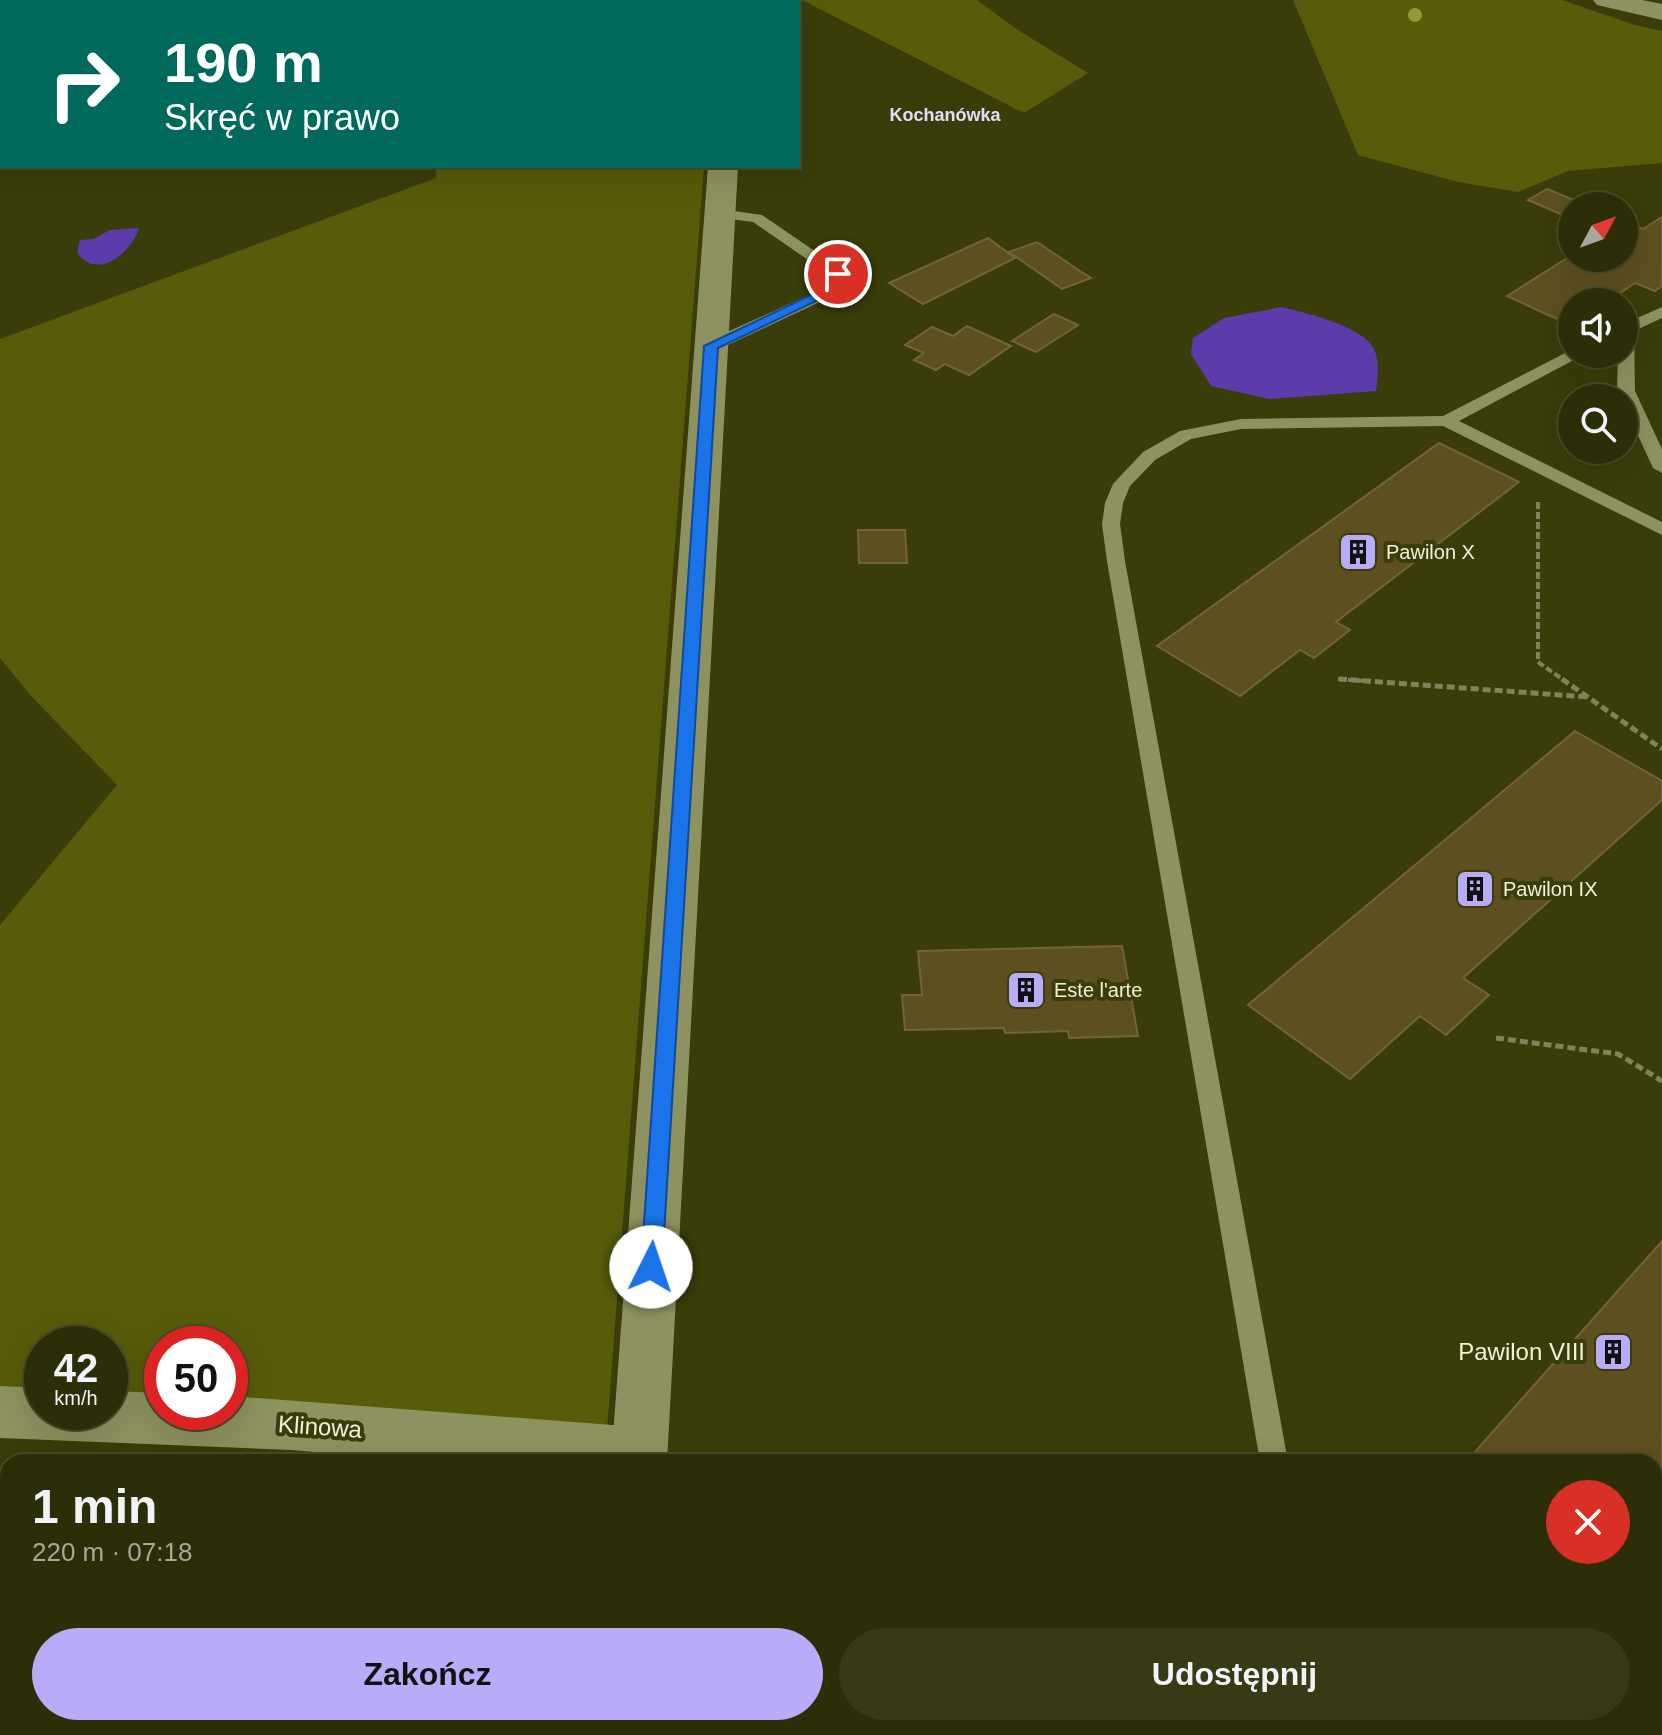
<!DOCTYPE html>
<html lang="pl">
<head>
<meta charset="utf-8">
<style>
  :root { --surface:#2c2e07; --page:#383a15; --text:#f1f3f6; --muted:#a6a89b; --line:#484a28; --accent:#b9abf7 }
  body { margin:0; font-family:Arial,sans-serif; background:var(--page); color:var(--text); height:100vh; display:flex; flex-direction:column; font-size:30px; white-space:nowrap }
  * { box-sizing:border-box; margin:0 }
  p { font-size:26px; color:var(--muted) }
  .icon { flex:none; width:44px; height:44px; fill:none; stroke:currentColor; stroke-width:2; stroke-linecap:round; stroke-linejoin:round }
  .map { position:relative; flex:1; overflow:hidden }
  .drawer { position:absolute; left:0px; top:1454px; width:1662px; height:282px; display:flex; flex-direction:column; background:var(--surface); border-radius:24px 24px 0 0; box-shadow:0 8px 32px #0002,0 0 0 2px var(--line) }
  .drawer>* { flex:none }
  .guide { position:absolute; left:0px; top:0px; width:800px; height:168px; box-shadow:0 8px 32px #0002,0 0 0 2px var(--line); background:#00695c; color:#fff; overflow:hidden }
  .needle { width:52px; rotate:49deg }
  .tools { position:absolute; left:1558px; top:192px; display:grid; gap:16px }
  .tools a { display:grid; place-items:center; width:80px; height:80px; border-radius:50%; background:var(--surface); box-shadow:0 8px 32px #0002,0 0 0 2px var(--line); font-size:40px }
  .speed { position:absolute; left:24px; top:1326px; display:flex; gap:16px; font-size:40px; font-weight:700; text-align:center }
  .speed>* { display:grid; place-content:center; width:104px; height:104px; border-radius:50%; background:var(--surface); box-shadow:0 8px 32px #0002,0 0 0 2px var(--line); line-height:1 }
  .speed small { font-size:20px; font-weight:400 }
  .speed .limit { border:12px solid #d22; background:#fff; color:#111 }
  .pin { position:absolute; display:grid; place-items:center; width:68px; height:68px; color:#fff; margin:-34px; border:4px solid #fff; border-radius:50%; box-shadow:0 2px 8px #0007 }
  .me { position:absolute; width:88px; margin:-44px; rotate:4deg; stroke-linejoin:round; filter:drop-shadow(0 0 6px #0008) }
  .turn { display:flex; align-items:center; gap:28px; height:168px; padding:0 32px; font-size:36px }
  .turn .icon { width:104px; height:104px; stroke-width:2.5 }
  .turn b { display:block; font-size:56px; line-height:68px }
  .round { display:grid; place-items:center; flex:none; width:84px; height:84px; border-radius:42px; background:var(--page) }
  .overview { display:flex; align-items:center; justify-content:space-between; height:136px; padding:0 32px }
  h1 { font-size:48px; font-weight:700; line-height:60px }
  .button { display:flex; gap:16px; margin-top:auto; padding:16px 32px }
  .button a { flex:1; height:92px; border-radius:48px; background:var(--accent); color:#111; font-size:32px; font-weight:700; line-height:92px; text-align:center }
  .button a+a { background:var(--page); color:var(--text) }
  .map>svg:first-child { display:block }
</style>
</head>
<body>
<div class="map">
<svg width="1662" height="1735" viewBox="0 0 1662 1735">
  <rect width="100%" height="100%" fill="#3a3d09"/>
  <g fill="#585b09">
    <polygon points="802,0 977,0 1018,30 1088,73 1024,113"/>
    <polygon points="1293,0 1562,0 1635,25 1662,31 1662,163 1568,171 1518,192 1458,182 1358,155"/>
    <polygon points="436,166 704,166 607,1430 230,1407 230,1344 162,1344 162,1403 110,1400 110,1344 42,1344 42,1396 0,1393 0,925 117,785 32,697 0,658 0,339 436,178"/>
  </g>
  <g fill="#5c3baa">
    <path d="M 139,228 C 132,252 97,282 77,252 L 80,240 L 93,239 L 110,230 Z"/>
    <path d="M 1282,307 C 1306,313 1353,324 1370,343 C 1381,356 1378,376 1376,391 L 1270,399 L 1211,386 L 1191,354 L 1193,338 L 1224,318 Z"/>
  </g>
  <g fill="#5d4f20" stroke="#736433" stroke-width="2">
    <polygon points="1547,189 1588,206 1572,206 1572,219 1528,200"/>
    <polygon points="1662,217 1662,286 1655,291 1635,283 1607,302 1572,302 1572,326 1507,296 1572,255 1572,258 1624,258 1624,221 1643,229"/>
    <polygon points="988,238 1015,258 923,304 889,283"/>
    <polygon points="1037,242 1077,269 1091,278 1062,289 1009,252"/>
    <polygon points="1054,314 1078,325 1036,352 1012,341"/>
    <polygon points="967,326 1011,346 969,375 945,364 936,370 914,360 924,353 905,345 932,327 953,336"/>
    <polygon points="1439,443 1519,482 1336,622 1350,630 1314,658 1300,650 1240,696 1157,646"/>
    <polygon points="858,530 905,530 907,563 859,563"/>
    <polygon points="1575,731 1662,781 1662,800 1463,978 1489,995 1446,1035 1420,1016 1350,1079 1248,1005"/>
    <polygon points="1122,946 1138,1036 1069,1038 1068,1031 1005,1033 1004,1028 905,1030 902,995 922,995 918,951"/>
    <polygon points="1662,1241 1662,1473 1654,1483 1654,1462 1466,1462"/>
  </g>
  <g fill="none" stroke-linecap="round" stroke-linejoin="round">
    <g stroke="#808359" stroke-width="4" stroke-dasharray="7 3" stroke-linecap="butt">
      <polyline points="1538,502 1538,662 1565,681"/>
      <polyline points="1338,679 1366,681"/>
    </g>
    <g stroke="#808359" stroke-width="5" stroke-dasharray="8 4" stroke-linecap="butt">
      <polyline points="1339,679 1588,697"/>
      <polyline points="1562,679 1662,749"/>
      <polyline points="1496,1038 1618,1054 1662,1081"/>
    </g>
    <g stroke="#808359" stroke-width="6" stroke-dasharray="10 5" stroke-linecap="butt">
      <polyline points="1654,1643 1662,1650"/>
      <polyline points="497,1728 503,1735"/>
    </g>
    <g fill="#8e9260" fill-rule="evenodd">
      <polygon points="720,209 762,215 844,271 846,274 839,291 826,299 717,350 705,350 703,346 705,342 814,293 826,285 830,275 753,222 715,217 712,214"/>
      <polygon points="1662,307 1662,318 1634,331 1635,391 1662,449 1662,473 1653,468 1624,405 1624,398 1617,391 1618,354 1624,354 1624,324"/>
      <polygon points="1571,350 1572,354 1585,354 1459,421 1662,522 1662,535 1443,426 1241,429 1191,439 1155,460 1130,486 1123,503 1120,524 1125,561 1288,1462 1260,1462 1107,561 1102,524 1105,503 1113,484 1143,452 1180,431 1241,419 1443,416"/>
      <polygon points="1342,1728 1374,1728 1377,1735 1345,1735"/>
    </g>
    <g fill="#8e9260" fill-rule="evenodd">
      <polygon points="1593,0 1642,0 1662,4 1662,20 1597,5"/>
      <polygon points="0,1386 42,1388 42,1412 110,1412 110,1391 162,1393 162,1412 230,1412 230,1396 639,1427 659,1434 667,1453 663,1462 435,1462 291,1450 0,1438"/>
    </g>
    <g fill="#8e9260" fill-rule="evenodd">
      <polygon points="721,0 747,0 720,2"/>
      <polygon points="708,166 738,166 667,1462 611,1462"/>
      <polygon points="591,1728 653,1728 652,1735 590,1735"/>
    </g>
  </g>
  <circle fill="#949936" cx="1415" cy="15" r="7"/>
  <polygon fill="#1a73e8" stroke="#114b97" stroke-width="2" points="838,270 844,274 837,291 718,348 662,1267 659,1273 651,1276 644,1273 641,1267 704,346 815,293 827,286 831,274"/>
  <defs>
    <symbol id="building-square" viewBox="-11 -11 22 22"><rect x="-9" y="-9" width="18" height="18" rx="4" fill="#b9abf7" stroke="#3a3d09"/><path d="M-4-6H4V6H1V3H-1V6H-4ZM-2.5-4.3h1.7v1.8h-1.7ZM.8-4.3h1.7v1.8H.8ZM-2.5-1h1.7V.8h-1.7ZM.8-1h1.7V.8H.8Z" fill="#111"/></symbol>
  </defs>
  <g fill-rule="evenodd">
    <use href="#building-square" x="1336" y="530" width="44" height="44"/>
    <use href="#building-square" x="1453" y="867" width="44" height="44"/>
    <use href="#building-square" x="1004" y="968" width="44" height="44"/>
    <use href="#building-square" x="1591" y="1330" width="44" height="44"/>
  </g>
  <g text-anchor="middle" stroke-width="8" stroke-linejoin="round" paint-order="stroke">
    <g font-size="18" font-weight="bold" fill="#e1ddfa" stroke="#3a3d09">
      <text x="945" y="121">Kochanówka</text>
    </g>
    <g font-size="20" fill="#eff2d8" stroke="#3a3d09" text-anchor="start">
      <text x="1386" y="559">Pawilon X</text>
      <text x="1503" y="896">Pawilon IX</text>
      <text x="1054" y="997">Este l'arte</text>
    </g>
    <g font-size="24" fill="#eff2d8" stroke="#3a3d09" text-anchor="end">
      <text x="1585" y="1360">Pawilon VIII</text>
    </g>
    <g font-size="24" fill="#eff2d8" stroke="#3a3d09">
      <text transform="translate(320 1427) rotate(4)" y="8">Klinowa</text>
    </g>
  </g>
</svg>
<div class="tools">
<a><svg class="needle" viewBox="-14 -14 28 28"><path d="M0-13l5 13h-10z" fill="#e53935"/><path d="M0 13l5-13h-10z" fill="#a6a89b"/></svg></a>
<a><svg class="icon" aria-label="sound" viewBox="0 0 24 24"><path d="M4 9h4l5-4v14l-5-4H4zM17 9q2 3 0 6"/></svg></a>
<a><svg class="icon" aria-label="search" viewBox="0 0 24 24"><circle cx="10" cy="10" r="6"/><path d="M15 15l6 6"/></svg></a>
</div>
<div class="speed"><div>42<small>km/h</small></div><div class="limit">50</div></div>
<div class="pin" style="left:838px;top:274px;background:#d93025"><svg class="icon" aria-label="arrive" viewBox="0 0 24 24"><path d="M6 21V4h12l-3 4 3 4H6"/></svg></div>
<svg class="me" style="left:651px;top:1267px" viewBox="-20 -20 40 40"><circle r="19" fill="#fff"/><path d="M0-13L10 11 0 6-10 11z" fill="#1a73e8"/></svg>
<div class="guide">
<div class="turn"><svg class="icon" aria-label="right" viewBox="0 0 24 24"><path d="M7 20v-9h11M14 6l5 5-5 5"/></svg><div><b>190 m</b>Skręć w prawo</div></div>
</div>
<section class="drawer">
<div class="overview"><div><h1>1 min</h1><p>220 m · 07:18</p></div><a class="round" style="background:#d93025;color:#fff"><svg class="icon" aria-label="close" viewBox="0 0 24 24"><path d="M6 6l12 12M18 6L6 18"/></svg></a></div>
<div class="button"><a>Zakończ</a><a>Udostępnij</a></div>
</section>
</div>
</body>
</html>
